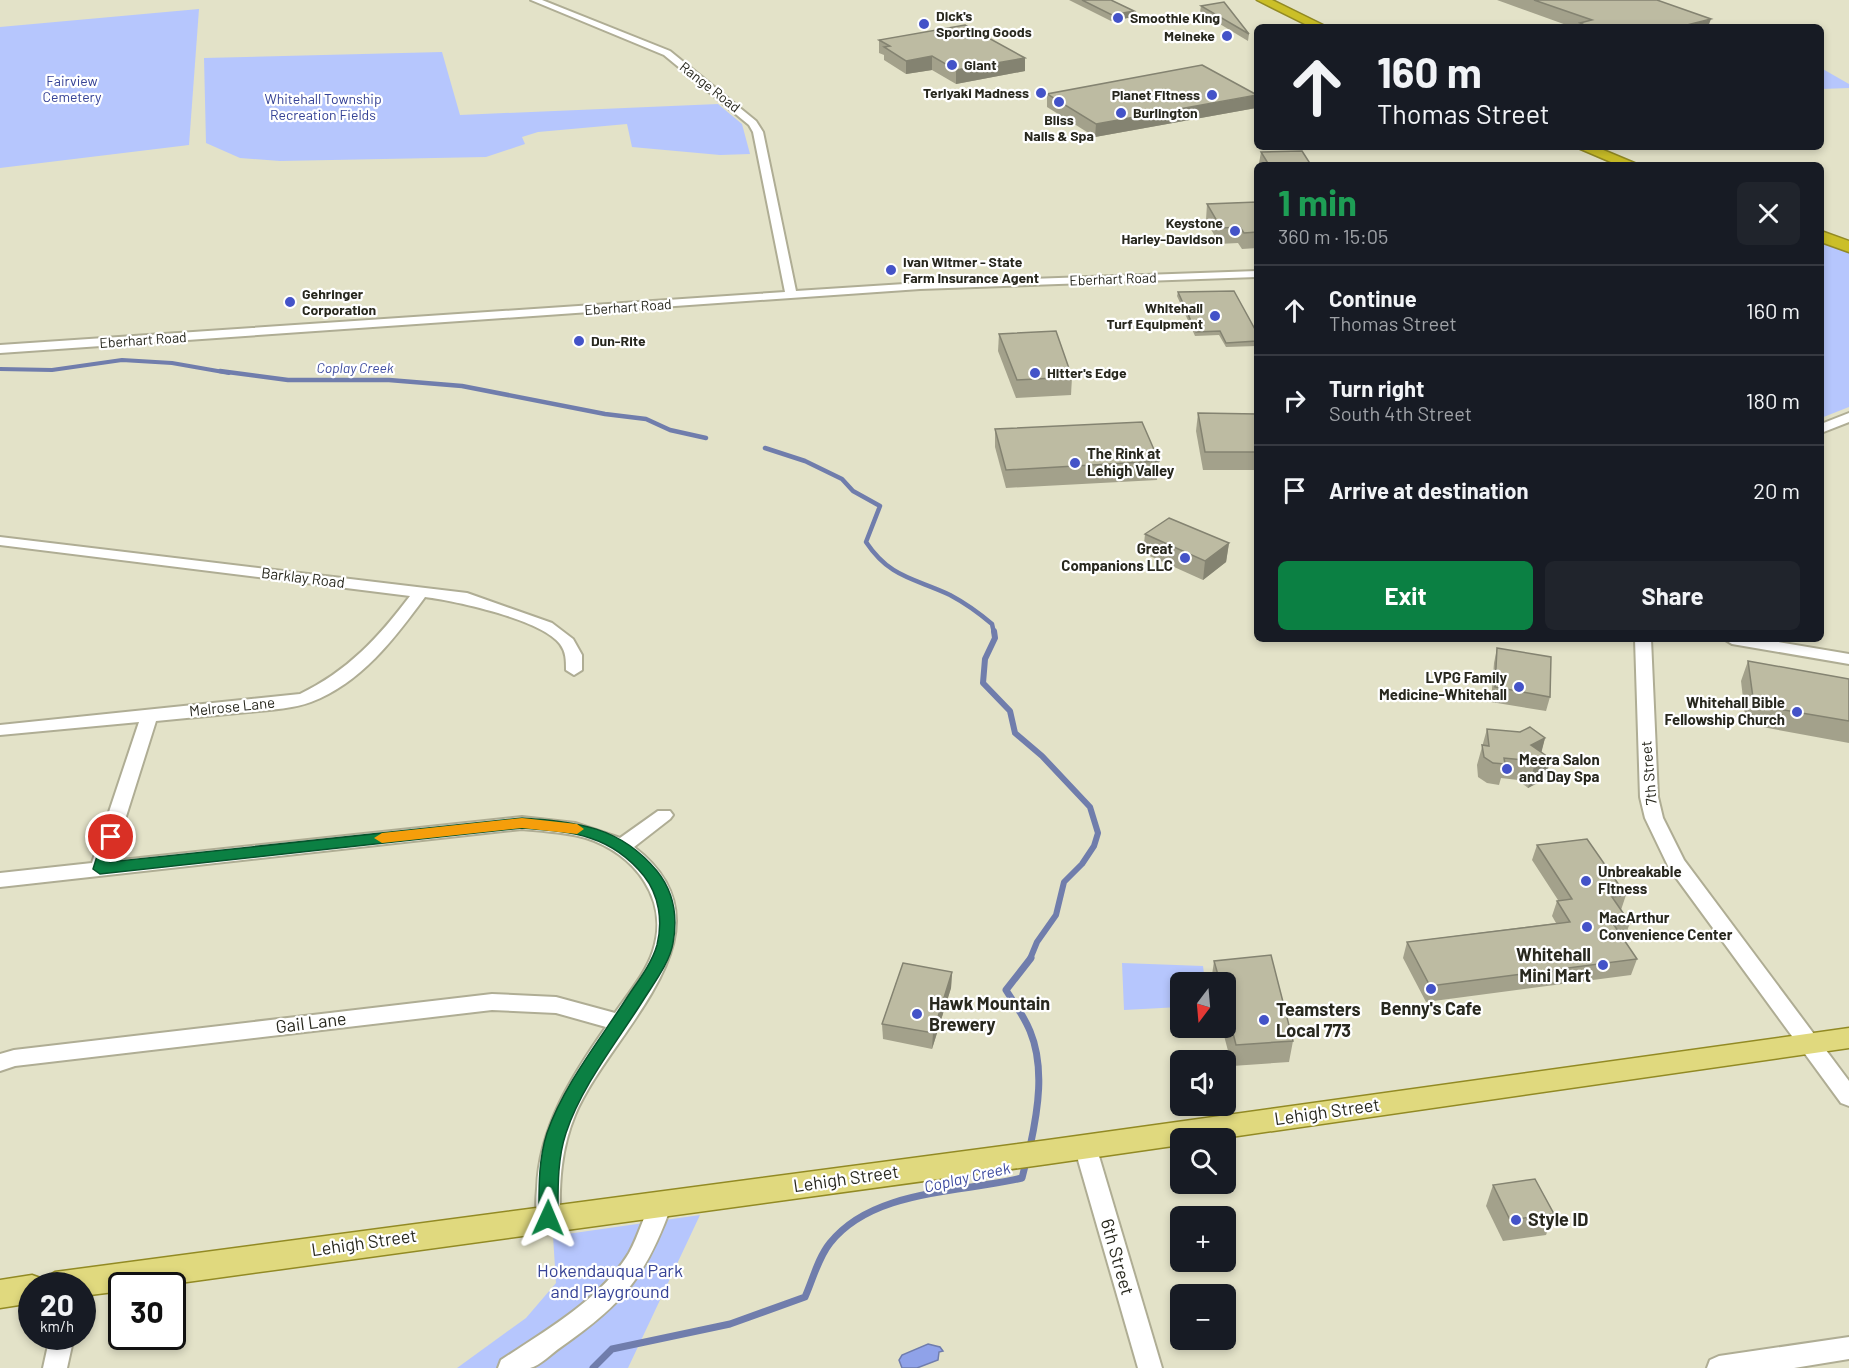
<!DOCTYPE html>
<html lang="en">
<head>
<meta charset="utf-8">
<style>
  :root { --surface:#171b24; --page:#20242c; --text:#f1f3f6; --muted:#9ea1a6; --line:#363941; --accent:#0b8043 }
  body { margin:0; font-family:Barlow,sans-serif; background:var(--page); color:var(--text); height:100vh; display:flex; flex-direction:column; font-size:22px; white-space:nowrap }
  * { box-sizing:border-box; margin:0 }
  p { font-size:20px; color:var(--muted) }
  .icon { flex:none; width:33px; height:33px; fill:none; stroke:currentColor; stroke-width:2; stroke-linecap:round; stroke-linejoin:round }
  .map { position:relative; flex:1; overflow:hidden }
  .panel { position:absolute; left:1254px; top:162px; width:570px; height:480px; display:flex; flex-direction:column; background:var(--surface); border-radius:9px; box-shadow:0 3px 9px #0003 }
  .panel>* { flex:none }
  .hud { position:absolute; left:1254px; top:24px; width:570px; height:126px; border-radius:9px; box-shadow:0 3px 9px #0003; background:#171b24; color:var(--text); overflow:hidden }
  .needle { width:39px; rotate:196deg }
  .fabs { position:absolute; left:1170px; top:972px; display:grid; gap:12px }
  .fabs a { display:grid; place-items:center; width:66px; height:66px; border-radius:9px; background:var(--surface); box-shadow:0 3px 9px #0003; font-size:30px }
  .speed { position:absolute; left:18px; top:1272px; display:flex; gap:12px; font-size:30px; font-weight:700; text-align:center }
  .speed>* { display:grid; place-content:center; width:78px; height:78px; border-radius:50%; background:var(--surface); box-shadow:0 3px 9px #0003; line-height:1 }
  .speed small { font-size:15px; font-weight:400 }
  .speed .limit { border:3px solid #111; border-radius:9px; background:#fff; color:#111 }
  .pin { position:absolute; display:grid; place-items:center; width:51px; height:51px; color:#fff; margin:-26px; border:3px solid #fff; border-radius:50%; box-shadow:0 2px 6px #0007 }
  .me { position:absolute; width:66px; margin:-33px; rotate:1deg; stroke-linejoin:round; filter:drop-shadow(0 0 4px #0008) }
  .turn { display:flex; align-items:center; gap:21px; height:126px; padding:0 24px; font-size:27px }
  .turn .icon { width:78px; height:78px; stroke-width:2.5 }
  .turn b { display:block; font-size:42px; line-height:51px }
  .round { display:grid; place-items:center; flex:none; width:63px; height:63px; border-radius:9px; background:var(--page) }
  .summary { display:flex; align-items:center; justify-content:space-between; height:102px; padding:0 24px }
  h1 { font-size:36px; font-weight:700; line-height:45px; color:#1e9e55 }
  .action { display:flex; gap:12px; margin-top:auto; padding:12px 24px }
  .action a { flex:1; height:69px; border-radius:9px; background:var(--accent); color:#fff; font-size:24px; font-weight:700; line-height:69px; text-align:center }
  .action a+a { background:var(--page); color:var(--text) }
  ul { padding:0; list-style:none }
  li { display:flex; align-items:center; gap:18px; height:90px; padding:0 24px; border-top:2px solid var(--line) }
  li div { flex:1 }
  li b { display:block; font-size:22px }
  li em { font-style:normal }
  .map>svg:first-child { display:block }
</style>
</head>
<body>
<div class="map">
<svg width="1849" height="1368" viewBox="0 0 1849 1368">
  <rect width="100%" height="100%" fill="#e3e2c8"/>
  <g fill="#b6c6fd">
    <polygon points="199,9 189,145 0,168 0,27"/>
    <polygon points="442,52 460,115 718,104 742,124 750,154 720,155 632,147 627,124 538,132 522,137 525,144 486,157 280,161 240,158 206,143 204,58"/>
    <polygon points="1821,68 1849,84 1849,88 1821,89"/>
    <polygon points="1821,241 1849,253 1849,407 1821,418"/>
    <polygon points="1122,963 1203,966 1205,982 1180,982 1180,1007 1124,1010"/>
    <polygon points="700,1215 628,1368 457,1368 526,1318 556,1283 553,1236"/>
  </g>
  <polygon fill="#8fa2e9" stroke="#707dac" stroke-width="1.5" points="928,1344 940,1347 943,1351 939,1352 938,1360 917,1368 902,1368 899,1360 902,1355"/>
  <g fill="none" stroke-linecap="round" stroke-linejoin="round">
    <polyline stroke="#707dac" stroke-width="4" points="0,369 52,370 122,360 172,363 229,373"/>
    <g stroke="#707dac" stroke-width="4.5">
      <polyline points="220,371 288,380 389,380 462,386 605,414 646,419 670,430 706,438"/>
      <path d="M 765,448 L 805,461 L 842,479 L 853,491 L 880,506 L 866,542 C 890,578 914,578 950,595 C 965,603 979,613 992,624 L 994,633"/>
    </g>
    <polyline stroke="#707dac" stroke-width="6" points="994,631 995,638 985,659 983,683 1010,711 1015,733 1042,756 1090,807 1098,833 1094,846 1082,864 1064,882 1056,915 1037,942 1030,959"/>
    <g stroke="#707dac" stroke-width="7">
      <path d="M 1030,1147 C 1038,1110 1045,1067 1030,1031 C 1024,1016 1014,1003 1006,990 L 1031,958"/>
      <path d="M 593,1368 L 612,1349 L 730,1324 L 805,1297 C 813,1279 818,1258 830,1243 C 873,1189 960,1193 1022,1178 L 1026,1162"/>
    </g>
    <defs>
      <g id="minor">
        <polygon points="531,0 542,0 670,51 756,121 763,132 796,291 920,283 1257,271 1257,277 920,289 0,353 0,345 785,292 753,132 749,125 664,55"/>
        <polygon points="1849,413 1849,422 1821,433 1821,424"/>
        <path d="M 0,537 L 467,593 L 552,623 L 573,639 L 582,655 L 582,670 L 574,675 L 566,670 C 566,660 566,652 560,644 C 541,619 455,601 425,597 C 394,639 361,683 311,702 C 292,709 268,710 248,712 C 217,715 187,718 156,721 L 112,861 L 522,817 L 575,823 L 620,838 L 658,811 L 670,811 L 673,815 L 670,819 L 634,847 C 743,930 610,1031 575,1115 C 561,1149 559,1182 560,1218 L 556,1225 L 548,1228 L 540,1225 C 535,1214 536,1201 537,1189 C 539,1127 572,1076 606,1027 L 556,1013 L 492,1010 L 15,1066 L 0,1071 L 0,1054 L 14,1050 L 492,994 L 556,997 L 615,1013 C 628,994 646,973 653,951 C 670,899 634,853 586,838 C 565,832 543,831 522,829 L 0,887 L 0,873 L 92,863 L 139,722 L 0,735 L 0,725 L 300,694 C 348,671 379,637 410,596 L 0,545 Z"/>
        <polygon points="1635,639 1651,639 1658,797 1663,818 1684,860 1849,1081 1849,1106 1841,1103 1669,868 1645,818 1640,797"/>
        <polygon points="1724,639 1760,639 1849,654 1849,664 1732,644"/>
        <polygon points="1085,1137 1093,1139 1096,1146 1162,1368 1138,1368 1074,1146 1077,1139"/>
        <path d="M 661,1194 L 669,1197 L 672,1204 C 646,1276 624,1303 561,1347 C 552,1353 540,1366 530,1368 C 520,1368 507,1368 498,1368 L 501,1360 C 545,1331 601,1299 629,1253 C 639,1235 644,1215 653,1197 Z"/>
        <polygon points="50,1336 74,1336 67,1368 43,1368"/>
        <polygon points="1849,1337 1849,1359 1794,1368 1707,1368 1710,1360 1719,1356"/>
      </g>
      <polygon id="major" points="1849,1028 1849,1048 1224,1138 1180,1138 1180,1145 1048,1164 158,1286 122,1286 122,1291 82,1296 82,1286 32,1286 32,1303 0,1308 0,1280 32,1275 43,1279 55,1272 1048,1140"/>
      <g id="highway">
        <polygon points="1257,0 1272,0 1327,27 1311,27"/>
        <polygon points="1576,147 1596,147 1639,165 1618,165"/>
        <polygon points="1821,231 1849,241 1849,252 1821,242"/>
      </g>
    </defs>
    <use href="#minor" stroke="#afad94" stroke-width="4"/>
    <use href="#major" stroke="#928a24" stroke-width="3"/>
    <use href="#highway" stroke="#928a24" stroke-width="3"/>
    <use href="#minor" fill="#fff" fill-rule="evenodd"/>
    <use href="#major" fill="#e0d97e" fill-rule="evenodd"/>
    <use href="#highway" fill="#cbbf28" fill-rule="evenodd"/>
  </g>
  <g fill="#a3a18b">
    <polygon points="1069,0 1111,0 1134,11 1133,17 1111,21"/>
    <polygon points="1497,0 1657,0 1708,27 1572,27"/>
    <polygon points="1201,6 1249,34 1248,41 1200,12"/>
    <polygon points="879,40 1025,71 956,84 932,70 906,74 884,60 884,55 879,53"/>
    <polygon points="1047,94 1256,108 1095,137 1047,107"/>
    <polygon points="1261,152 1311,165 1261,165 1259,163"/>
    <polygon points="1257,202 1257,248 1242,249 1238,243 1219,244 1206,220 1207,204"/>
    <polygon points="1178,292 1257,333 1257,346 1226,347 1219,335 1195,336 1177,296"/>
    <polygon points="999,334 1072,377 1071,395 1016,398 998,351"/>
    <polygon points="1198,413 1257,414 1257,470 1203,470 1196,431"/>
    <polygon points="995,429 1159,461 1157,480 1006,488 995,447"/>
    <polygon points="1145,534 1229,543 1226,562 1203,580 1143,553"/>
    <polygon points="1497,648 1550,697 1546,711 1491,702 1494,663"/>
    <polygon points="1748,661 1849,679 1849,743 1746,724 1741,681"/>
    <polygon points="1487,729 1545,738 1541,752 1545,779 1528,788 1518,780 1501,778 1499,785 1487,783 1478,777 1477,765"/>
    <polygon points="1537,845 1626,895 1621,910 1630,923 1624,939 1623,939 1637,959 1631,975 1426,1002 1403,958 1407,942 1556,923 1552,916 1557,901 1558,900 1532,860"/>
    <polygon points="1214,961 1293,1041 1289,1062 1232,1066 1222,1028 1226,1028 1226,982 1211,982"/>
    <polygon points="952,972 951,988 932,1049 883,1039 882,1024"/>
    <polygon points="1493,1185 1554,1214 1546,1235 1503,1241 1486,1206"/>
  </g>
  <g fill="#848371">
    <polygon points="1134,11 1133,17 1111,21 1112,15"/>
    <polygon points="1711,19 1708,27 1679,27"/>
    <polygon points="932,56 932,70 906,74 906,61"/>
    <polygon points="1025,58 1025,71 956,84 956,70"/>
    <polygon points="1257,95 1256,108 1095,137 1096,124"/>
    <polygon points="1229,543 1226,562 1203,580 1205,561"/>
    <polygon points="1545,738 1540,758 1531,745"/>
    <polygon points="1551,759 1545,779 1528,788 1534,767"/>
    <polygon points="952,972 951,988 932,1049 933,1033"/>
  </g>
  <g fill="#bdbba2" stroke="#848371" stroke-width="1.5">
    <polygon points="1082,0 1111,0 1134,11 1112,15"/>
    <polygon points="1534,0 1657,0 1711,19 1679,27 1589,27 1580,23 1592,20"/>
    <polygon points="1224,2 1249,34 1201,6"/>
    <polygon points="965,25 1025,58 956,70 932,56 906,61 884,47 890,46 879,40"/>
    <polygon points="1202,65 1257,95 1096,124 1047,94"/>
    <polygon points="1302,151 1311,165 1269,165 1261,152"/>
    <polygon points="1257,202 1257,232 1244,233 1240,227 1221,228 1207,204"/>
    <polygon points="1234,291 1257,333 1257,341 1226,343 1220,331 1196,332 1178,292"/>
    <polygon points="1056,331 1072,377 1017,380 999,334"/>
    <polygon points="1198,413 1257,414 1257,452 1205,452"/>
    <polygon points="1142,422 1159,461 1006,470 995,429"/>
    <polygon points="1169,518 1229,543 1205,561 1145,534"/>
    <polygon points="1497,648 1551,657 1550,697 1495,687"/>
    <polygon points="1748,661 1849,679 1849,721 1754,705"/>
    <polygon points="1530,727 1545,738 1531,745 1551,759 1534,767 1524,760 1504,758 1505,764 1493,763 1484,757 1482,745 1489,746 1487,729 1520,732"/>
    <polygon points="1587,839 1626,895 1612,897 1630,923 1614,925 1637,959 1430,986 1407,942 1570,922 1557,901 1572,899 1537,845"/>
    <polygon points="1271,955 1293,1041 1236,1045 1226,1005 1226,982 1220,982 1214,961"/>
    <polygon points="903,963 952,972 933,1033 882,1024"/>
    <polygon points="1535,1179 1554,1214 1510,1220 1493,1185"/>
  </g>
  <path fill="#0b8043" stroke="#07532c" stroke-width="1.5" d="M 522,818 C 577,822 620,826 657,871 C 674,892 678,916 673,943 C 670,962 654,983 644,999 C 617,1042 582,1085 566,1133 C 557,1160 558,1190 558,1218 L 555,1224 L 548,1227 L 541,1224 L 539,1218 C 539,1190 538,1161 547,1133 C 564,1084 600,1040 628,996 C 638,981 652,963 657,945 C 663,921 659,895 644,876 C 610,834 572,832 522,828 L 100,874 L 93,869 L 103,837 L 111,832 L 118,837 L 110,862 Z"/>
  <polygon fill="#f59e0b" points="522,818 577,824 584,829 577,834 522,828 382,843 374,838 382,833"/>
  <g fill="#4453c8" stroke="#fff" stroke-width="2">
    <circle cx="1118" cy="18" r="6"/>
    <circle cx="924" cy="24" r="6"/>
    <circle cx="1227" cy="36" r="6"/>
    <circle cx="952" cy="65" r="6"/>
    <circle cx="1041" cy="93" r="6"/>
    <circle cx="1212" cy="95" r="6"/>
    <circle cx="1059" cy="102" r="6"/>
    <circle cx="1121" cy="113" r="6"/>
    <circle cx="1235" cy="231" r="6"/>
    <circle cx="891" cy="270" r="6"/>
    <circle cx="290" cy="302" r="6"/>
    <circle cx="1215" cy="316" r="6"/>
    <circle cx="579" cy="341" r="6"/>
    <circle cx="1035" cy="373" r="6"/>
    <circle cx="1075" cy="463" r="6"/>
    <circle cx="1185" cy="558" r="6"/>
    <circle cx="1519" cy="687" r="6"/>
    <circle cx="1797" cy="712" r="6"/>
    <circle cx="1507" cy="769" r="6"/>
    <circle cx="1586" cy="881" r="6"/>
    <circle cx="1587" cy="927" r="6"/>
    <circle cx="1603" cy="965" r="6"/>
    <circle cx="1431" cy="989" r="6"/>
    <circle cx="917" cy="1014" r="6"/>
    <circle cx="1264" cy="1020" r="6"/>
    <circle cx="1516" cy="1220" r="6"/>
  </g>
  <g text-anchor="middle" stroke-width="4.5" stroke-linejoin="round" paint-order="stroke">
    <g font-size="14" font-weight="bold" fill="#28281e" stroke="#fff" text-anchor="start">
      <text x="936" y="21">Dick's<tspan x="936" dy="16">Sporting Goods</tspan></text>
      <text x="1130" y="23">Smoothie King</text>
      <text x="1215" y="41" text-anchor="end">Meineke</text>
      <text x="964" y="70">Giant</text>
      <text x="1029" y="98" text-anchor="end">Teriyaki Madness</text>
      <text x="1200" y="100" text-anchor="end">Planet Fitness</text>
      <text x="1133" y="118">Burlington</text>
      <text x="1059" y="125" text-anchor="middle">Bliss<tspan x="1059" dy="16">Nails &amp; Spa</tspan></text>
      <text x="1223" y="228" text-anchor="end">Keystone<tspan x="1223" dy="16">Harley-Davidson</tspan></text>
      <text x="903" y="267">Ivan Witmer - State<tspan x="903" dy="16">Farm Insurance Agent</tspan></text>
      <text x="302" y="299">Gehringer<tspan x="302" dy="16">Corporation</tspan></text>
      <text x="1203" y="313" text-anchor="end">Whitehall<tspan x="1203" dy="16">Turf Equipment</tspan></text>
      <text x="591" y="346">Dun-Rite</text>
      <text x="1047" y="378">Hitter's Edge</text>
    </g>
    <g font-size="14" fill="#364396" stroke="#fff">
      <text x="72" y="86">Fairview<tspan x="72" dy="16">Cemetery</tspan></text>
      <text x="323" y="104">Whitehall Township<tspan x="323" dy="16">Recreation Fields</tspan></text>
    </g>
    <g font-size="14" fill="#28281e" stroke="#fff">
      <text transform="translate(710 87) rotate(38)" y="5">Range Road</text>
      <text transform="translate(1113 279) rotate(-2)" y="5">Eberhart Road</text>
      <text transform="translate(628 307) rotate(-4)" y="5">Eberhart Road</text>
      <text transform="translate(143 340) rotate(-4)" y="5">Eberhart Road</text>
    </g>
    <g font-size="14" font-style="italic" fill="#3e4ca0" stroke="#fff">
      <text x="355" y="373">Coplay Creek</text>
    </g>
    <g font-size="15" font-weight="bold" fill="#28281e" stroke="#fff" text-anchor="start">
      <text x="1087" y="459">The Rink at<tspan x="1087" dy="17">Lehigh Valley</tspan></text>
      <text x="1173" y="554" text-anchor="end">Great<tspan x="1173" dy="17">Companions LLC</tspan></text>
      <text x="1507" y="683" text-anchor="end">LVPG Family<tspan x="1507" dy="17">Medicine-Whitehall</tspan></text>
      <text x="1785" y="708" text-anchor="end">Whitehall Bible<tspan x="1785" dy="17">Fellowship Church</tspan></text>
      <text x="1519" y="765">Meera Salon<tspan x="1519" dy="17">and Day Spa</tspan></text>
      <text x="1598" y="877">Unbreakable<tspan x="1598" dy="17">FItness</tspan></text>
      <text x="1599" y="923">MacArthur<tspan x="1599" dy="17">Convenience Center</tspan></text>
    </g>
    <g font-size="15" fill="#28281e" stroke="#fff">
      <text transform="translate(303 578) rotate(7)" y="5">Barklay Road</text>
      <text transform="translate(232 707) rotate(-6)" y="5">Melrose Lane</text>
      <text transform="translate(1649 773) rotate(-95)" y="5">7th Street</text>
    </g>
    <g font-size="16" font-style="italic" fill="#3e4ca0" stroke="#fff">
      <text transform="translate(967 1177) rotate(-13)" y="6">Coplay Creek</text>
    </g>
    <g font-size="18" font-weight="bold" fill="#28281e" stroke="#fff" text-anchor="start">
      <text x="1591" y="961" text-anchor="end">Whitehall<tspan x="1591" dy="21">Mini Mart</tspan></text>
      <text x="929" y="1010">Hawk Mountain<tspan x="929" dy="21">Brewery</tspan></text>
      <text x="1431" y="1015" text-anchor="middle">Benny's Cafe</text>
      <text x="1276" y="1016">Teamsters<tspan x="1276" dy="21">Local 773</tspan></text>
      <text x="1528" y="1226">Style ID</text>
    </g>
    <g font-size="18" fill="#28281e" stroke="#fff">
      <text transform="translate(311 1023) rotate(-7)" y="6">Gail Lane</text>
      <text transform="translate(1327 1112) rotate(-8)" y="6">Lehigh Street</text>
      <text transform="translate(846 1179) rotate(-8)" y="6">Lehigh Street</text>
      <text transform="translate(364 1243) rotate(-8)" y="6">Lehigh Street</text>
      <text transform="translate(1117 1257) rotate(74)" y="6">6th Street</text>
    </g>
    <g font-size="18" fill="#364396" stroke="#fff">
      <text x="610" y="1277">Hokendauqua Park<tspan x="610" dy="21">and Playground</tspan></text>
    </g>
  </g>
</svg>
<div class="fabs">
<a><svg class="needle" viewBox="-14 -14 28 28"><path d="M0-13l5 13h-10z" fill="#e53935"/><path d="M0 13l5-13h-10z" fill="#9ea1a6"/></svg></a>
<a><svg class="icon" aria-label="sound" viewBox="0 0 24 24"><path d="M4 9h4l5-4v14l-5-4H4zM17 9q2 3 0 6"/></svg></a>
<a><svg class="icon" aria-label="search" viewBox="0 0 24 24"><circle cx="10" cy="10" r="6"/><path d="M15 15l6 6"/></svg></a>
<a>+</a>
<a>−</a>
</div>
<div class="speed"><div>20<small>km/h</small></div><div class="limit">30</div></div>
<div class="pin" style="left:111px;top:837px;background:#d93025"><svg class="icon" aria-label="arrive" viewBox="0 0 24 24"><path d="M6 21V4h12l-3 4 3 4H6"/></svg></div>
<svg class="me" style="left:548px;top:1218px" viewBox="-20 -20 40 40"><path d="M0-17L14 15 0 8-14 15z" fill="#0b8043" stroke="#fff" stroke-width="4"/></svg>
<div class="hud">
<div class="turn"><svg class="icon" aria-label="ahead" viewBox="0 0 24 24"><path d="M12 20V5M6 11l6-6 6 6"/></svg><div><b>160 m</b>Thomas Street</div></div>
</div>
<section class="panel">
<div class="summary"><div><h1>1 min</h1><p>360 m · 15:05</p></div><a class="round"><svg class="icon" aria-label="close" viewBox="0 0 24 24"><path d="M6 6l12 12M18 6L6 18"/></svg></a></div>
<ul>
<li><svg class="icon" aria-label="ahead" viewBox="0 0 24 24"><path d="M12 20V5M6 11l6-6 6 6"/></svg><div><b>Continue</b><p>Thomas Street</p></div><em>160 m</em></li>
<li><svg class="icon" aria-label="right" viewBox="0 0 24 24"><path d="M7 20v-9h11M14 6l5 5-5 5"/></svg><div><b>Turn right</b><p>South 4th Street</p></div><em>180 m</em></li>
<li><svg class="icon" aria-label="arrive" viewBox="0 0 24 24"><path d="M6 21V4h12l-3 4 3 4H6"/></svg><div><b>Arrive at destination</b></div><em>20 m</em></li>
</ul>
<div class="action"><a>Exit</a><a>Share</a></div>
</section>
</div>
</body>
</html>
